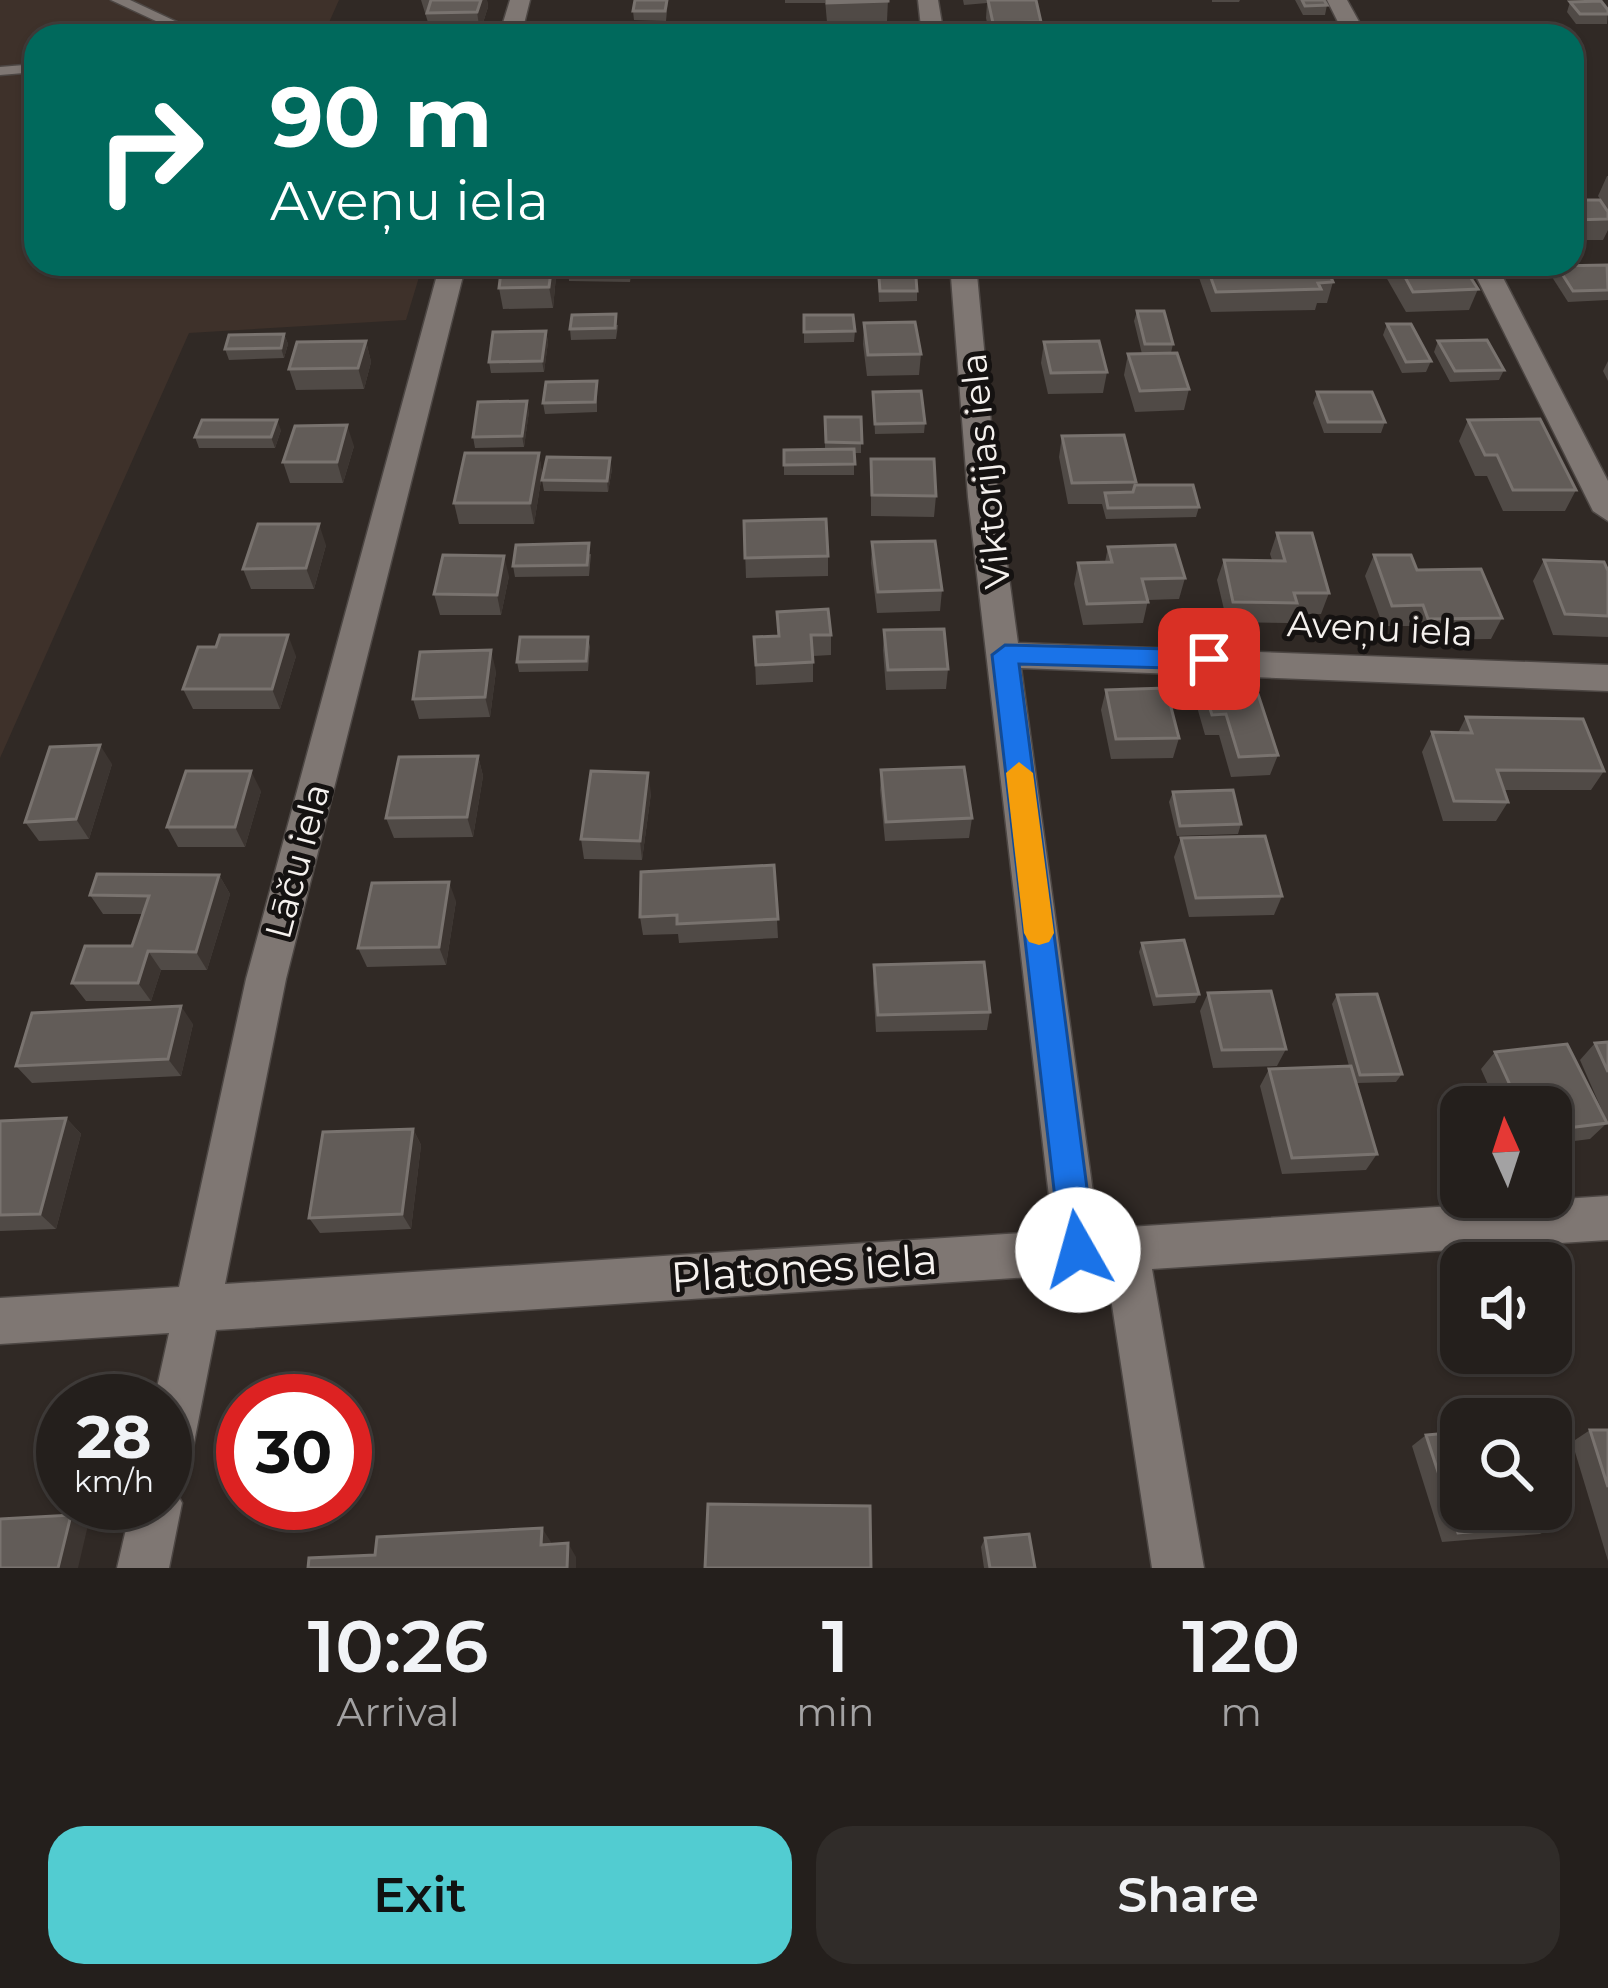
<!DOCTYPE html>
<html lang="en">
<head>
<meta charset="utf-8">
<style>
  :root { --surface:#241f1c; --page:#302c29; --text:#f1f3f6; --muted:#a3a2a3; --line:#413d3b; --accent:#52ccd1 }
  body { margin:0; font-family:Montserrat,sans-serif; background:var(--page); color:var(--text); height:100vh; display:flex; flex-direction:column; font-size:45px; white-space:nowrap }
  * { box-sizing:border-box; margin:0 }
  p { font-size:39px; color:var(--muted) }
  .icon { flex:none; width:66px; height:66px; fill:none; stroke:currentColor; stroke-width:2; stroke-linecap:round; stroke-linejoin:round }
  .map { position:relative; height:1568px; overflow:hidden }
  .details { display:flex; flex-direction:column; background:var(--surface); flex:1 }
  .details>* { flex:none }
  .banner { position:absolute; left:24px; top:24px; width:1560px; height:252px; border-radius:36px; box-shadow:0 3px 9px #0004,0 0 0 3px var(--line); background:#00695c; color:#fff; overflow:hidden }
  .needle { width:78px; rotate:357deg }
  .tools { position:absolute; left:1440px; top:1086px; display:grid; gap:24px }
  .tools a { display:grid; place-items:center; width:132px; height:132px; border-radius:24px; background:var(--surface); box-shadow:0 3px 9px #0004,0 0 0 3px var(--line); font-size:60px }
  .speed { position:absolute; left:36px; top:1374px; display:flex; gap:24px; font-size:60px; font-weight:700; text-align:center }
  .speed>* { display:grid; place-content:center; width:156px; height:156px; border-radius:50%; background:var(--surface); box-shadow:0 3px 9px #0004,0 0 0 3px var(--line); line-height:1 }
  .speed small { font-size:30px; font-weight:400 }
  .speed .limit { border:18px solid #d22; background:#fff; color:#111 }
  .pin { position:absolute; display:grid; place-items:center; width:102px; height:102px; color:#fff; margin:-51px; border-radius:24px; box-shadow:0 6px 18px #0006 }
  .me { position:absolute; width:132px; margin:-66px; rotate:353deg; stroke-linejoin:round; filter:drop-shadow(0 0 9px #0008) }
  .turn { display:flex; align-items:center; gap:42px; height:252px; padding:0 48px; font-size:54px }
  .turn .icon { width:156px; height:156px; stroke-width:2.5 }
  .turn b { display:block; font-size:84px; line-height:102px }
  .eta { display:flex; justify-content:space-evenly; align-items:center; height:204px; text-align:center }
  .eta b { font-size:72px; font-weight:600; line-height:84px }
  .button { display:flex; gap:24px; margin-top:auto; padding:24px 48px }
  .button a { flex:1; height:138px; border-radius:36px; background:var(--accent); color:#111; font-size:48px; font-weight:600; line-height:138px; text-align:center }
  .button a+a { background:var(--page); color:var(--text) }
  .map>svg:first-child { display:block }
</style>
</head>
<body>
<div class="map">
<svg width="1608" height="1568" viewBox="0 0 1608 1568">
  <rect width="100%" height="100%" fill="#302925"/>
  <polygon fill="#3e312a" points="0,0 339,0 323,36 36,36 36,264 423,264 406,320 189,333 0,758"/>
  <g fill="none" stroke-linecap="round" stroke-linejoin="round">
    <defs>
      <g id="lane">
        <polygon points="111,0 130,0 207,36 188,36"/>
        <polygon points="36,64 36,72 0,75 0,67"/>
      </g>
      <g id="street">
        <polygon points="510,0 530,0 521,36 499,36"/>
        <polygon points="918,0 938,0 944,36 922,36"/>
        <polygon points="1327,0 1347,0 1367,36 1345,36"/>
        <polygon points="440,264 466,264 286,979 225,1284 1053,1231 968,497 950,264 976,264 998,497 1018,643 1608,665 1608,691 1021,668 1098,1229 1608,1196 1608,1240 1152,1269 1204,1568 1152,1568 1107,1272 216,1330 190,1463 182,1480 172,1484 182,1503 169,1568 117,1568 132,1503 165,1503 165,1401 154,1401 169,1333 0,1344 0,1298 179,1287 246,979"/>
        <polygon points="1470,264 1496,264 1608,481 1608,521 1593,511"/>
      </g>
    </defs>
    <use href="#lane" stroke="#4d4744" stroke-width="3"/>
    <use href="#street" stroke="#4d4744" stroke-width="3"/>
    <use href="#lane" fill="#7f7773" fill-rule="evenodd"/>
    <use href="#street" fill="#7f7773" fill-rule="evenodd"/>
  </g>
  <g fill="#504a46">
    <polygon points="421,0 487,0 488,7 480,32 431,32"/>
    <polygon points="668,0 666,21 634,20 633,11"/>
    <rect x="785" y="0" width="40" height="3"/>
    <polygon points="825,0 888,0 887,21 827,22"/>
    <polygon points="963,0 1036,0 1041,22 1040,36 990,36 986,18 987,3 964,5"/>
    <polygon points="1212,0 1240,0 1239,2 1212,2"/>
    <polygon points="1295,0 1324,0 1327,5 1325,15 1303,15"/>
    <polygon points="1570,2 1608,10 1607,24 1576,24 1567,12"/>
    <polygon points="1229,24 1299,32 1299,36 1228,36"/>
    <polygon points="1607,176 1608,176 1608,211 1598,196"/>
    <polygon points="1572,190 1579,200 1608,212 1608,230 1603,240 1572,240"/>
    <polygon points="568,264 633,264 630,282 569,281"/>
    <polygon points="877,264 917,291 917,301 879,302"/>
    <polygon points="1036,264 1091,264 1090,271 1038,272"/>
    <polygon points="1199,264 1206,264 1333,282 1327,303 1317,303 1315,310 1211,312 1197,272"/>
    <polygon points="1384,264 1462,264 1478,289 1469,310 1406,312 1382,270"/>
    <polygon points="1557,266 1608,267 1608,300 1568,302 1552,277"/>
    <polygon points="556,276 553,308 503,309 499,288"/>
    <polygon points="1137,311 1173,344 1171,353 1189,389 1184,410 1135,412 1124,375 1128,354 1142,354 1134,321"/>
    <polygon points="804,315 855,331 854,342 804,343"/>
    <polygon points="864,323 921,354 919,375 867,376 863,344"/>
    <polygon points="1387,324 1431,361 1426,372 1402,373 1383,335"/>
    <polygon points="618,325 616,339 571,340 570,329"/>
    <polygon points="546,331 548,342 544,372 491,373 489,362"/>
    <polygon points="284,334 288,344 284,358 229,360 225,349"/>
    <polygon points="366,341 371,362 364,389 296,390 289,369"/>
    <polygon points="1438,341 1504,370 1499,380 1450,382 1434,352"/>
    <polygon points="1044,342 1107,372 1103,393 1048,394 1041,363"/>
    <polygon points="1608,361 1608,381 1603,371"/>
    <polygon points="597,381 597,412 545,414 543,403"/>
    <polygon points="873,392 925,423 924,433 875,434"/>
    <polygon points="1317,392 1385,422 1381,433 1324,433 1313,403"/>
    <polygon points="529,411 524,447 475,448 473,437"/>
    <polygon points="825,417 861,417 861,453 854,453 854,475 784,475 784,450 825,449"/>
    <polygon points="1468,420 1576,490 1565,511 1503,511 1487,476 1475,476 1459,441"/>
    <polygon points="281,430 275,448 199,448 195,437"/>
    <polygon points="1062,436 1136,482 1135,485 1199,507 1196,517 1106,519 1102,504 1068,504 1059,457"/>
    <polygon points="354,446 343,483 290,483 283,462"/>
    <polygon points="539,453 542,474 534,524 459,524 454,503"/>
    <polygon points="871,459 936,496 934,517 871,516"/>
    <polygon points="612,469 608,492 544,491 542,480"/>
    <polygon points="744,521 828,556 828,576 746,578"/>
    <polygon points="1277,533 1329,593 1321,614 1293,614 1289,623 1227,622 1217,580 1224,560 1272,560 1270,554"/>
    <polygon points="872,542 942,590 940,611 877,613 871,563"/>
    <polygon points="326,545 314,589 251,589 243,569"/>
    <polygon points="1108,547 1185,578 1179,599 1148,600 1143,623 1083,625 1074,584 1078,563 1105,562"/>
    <polygon points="591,554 589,576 515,577 513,566"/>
    <polygon points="1374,555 1417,570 1502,618 1491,639 1419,640 1414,626 1383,626 1365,576"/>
    <polygon points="1544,560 1608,571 1608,637 1553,635 1533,581"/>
    <polygon points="509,576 501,615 440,615 434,594"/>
    <polygon points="777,612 831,635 831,655 813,656 813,682 756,685 754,637 778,636"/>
    <polygon points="884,630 948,669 946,689 886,690 883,650"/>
    <polygon points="588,637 590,647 588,671 519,672 517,662"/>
    <polygon points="216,647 296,656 280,709 193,709 183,689"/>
    <polygon points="496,671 490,717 419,719 413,699"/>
    <polygon points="1203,687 1278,755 1270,775 1231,777 1219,735 1205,735 1197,707"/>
    <polygon points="1106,690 1179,738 1173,758 1111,759 1101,710"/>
    <polygon points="1466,717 1604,771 1591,790 1504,790 1508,802 1496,821 1443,821 1422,752 1432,732 1458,733"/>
    <polygon points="478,756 483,776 473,837 394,838 386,818"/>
    <polygon points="112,764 89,839 39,841 25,822"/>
    <polygon points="881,770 972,818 969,838 885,841 880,790"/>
    <polygon points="261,791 245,847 178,847 167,827"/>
    <polygon points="1173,792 1241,824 1238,834 1177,836 1169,802"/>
    <polygon points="651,793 642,860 584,859 581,839"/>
    <polygon points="1181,838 1282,896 1274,915 1189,917 1174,857"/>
    <polygon points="774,865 778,938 679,943 678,934 643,935 640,917"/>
    <polygon points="219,875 230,894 207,970 161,970 151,1001 86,1001 72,983 132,946 142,914 103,914 90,895"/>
    <polygon points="456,901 446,965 367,967 358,948"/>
    <polygon points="1142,943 1199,994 1195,1003 1153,1006 1139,952"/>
    <polygon points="874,965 990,1012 987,1030 876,1032 873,983"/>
    <polygon points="1208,993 1286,1049 1277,1066 1213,1068 1200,1011"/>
    <polygon points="1337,995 1402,1074 1396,1082 1357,1083 1377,1154 1366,1170 1282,1174 1260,1086 1269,1069 1349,1066 1332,1004"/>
    <polygon points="193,1024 181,1076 32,1083 16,1066"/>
    <polygon points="1608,1042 1608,1124 1580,1060 1595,1043"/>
    <polygon points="1495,1052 1607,1123 1590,1139 1551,1144 1551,1107 1498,1107 1481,1069"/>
    <polygon points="66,1118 81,1134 56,1229 0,1231 0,1121"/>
    <polygon points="413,1129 421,1145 411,1229 320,1233 309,1218"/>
    <polygon points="1590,1430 1608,1430 1608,1561 1572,1442"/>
    <polygon points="1426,1435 1558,1524 1540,1534 1442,1542 1412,1446"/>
    <polygon points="985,1538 1035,1568 984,1568 981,1547"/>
  </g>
  <g fill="#3c3531">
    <polygon points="481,0 487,0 488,7 480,32 477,12"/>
    <polygon points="552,264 554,264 556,276 553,308 549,287"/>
    <polygon points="546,331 548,342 544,372 542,361"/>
    <polygon points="284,334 288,344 284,358 281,348"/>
    <polygon points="366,341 371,362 364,389 358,368"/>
    <polygon points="527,401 529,411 524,447 522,436"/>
    <polygon points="277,420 281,430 275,448 271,437"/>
    <polygon points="347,425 354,446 343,483 337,462"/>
    <polygon points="539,453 542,474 534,524 530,503"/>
    <polygon points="610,458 612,469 608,492 607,481"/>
    <polygon points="319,524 326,545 314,589 306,568"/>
    <polygon points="504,556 509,576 501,615 497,595"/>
    <polygon points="288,635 296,656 280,709 272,689"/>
    <polygon points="491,650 496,671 490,717 485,697"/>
    <polygon points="100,745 112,764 89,839 76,819"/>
    <polygon points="478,756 483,776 473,837 467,817"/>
    <polygon points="251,771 261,791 245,847 235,827"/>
    <polygon points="648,773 651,793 642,860 640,841"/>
    <polygon points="219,875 230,894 207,970 196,952"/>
    <polygon points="449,882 456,901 446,965 439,947"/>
    <polygon points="148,951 161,970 151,1001 138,983"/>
    <polygon points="181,1006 193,1024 181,1076 168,1059"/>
    <polygon points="66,1118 81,1134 56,1229 40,1214"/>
    <polygon points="413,1129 421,1145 411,1229 402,1214"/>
    <polygon points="71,1515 88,1525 78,1568 58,1568"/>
    <polygon points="542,1528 551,1542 550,1558 541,1545"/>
    <polygon points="568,1543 576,1557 576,1568 567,1568"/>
  </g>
  <g fill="#625c58" stroke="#79736f" stroke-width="3">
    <polygon points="431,0 481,0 477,12 427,13"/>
    <polygon points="635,0 667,0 665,11 633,11"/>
    <polygon points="827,0 888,0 888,1 827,3"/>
    <polygon points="988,0 1036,0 1041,22 993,23"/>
    <polygon points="1302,0 1324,0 1327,5 1305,6"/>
    <polygon points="1601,1 1608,10 1608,14 1580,14 1570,2"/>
    <polygon points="1229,24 1295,24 1299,32 1233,33"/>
    <polygon points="1312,28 1342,28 1347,36 1315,36"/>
    <polygon points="1453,28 1458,36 1406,36 1401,29"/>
    <polygon points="659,30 659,36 615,36 616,31"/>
    <polygon points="918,30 919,36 876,36 875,32"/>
    <polygon points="1502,31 1506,36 1481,36 1479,32"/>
    <polygon points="1572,190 1579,200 1600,200 1608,212 1608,219 1572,220"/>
    <polygon points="502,264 552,264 549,287 499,288"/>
    <polygon points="568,264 631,264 629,271 567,270"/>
    <polygon points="878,264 915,264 917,291 880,291"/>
    <polygon points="1206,264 1325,264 1333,282 1318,283 1321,289 1216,292"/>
    <polygon points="1398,264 1462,264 1478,289 1413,292"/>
    <polygon points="1607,265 1608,290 1573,291 1557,266"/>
    <polygon points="1137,311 1164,311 1173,344 1145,344"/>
    <polygon points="616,314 615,328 570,329 572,315"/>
    <polygon points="804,315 853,315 855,331 804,332"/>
    <polygon points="915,322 921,354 868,355 864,323"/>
    <polygon points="1387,324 1411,324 1431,361 1406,362"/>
    <polygon points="546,331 542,361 489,362 493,332"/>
    <polygon points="284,334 281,348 225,349 229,335"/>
    <polygon points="1487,340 1504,370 1455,371 1438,341"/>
    <polygon points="366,341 358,368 289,369 297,342"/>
    <polygon points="1099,341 1107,372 1051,373 1044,342"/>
    <polygon points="1177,353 1189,389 1140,391 1128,354"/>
    <polygon points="597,381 595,402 543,403 546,382"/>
    <polygon points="921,391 925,423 875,424 873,392"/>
    <polygon points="1317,392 1372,392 1385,422 1328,422"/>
    <polygon points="527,401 522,436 473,437 478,402"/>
    <polygon points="825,417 861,417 862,443 826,442"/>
    <polygon points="1540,419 1576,490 1513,490 1497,455 1485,455 1468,420"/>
    <polygon points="202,420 277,420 271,437 195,437"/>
    <polygon points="347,425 337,462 283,462 295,426"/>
    <polygon points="1124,435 1136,482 1072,483 1062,436"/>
    <polygon points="854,449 855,464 784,465 784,450"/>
    <polygon points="465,453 539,453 530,503 454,503"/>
    <polygon points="547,457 610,458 607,481 542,480"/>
    <polygon points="871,459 934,459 936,496 872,495"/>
    <polygon points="1135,485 1193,485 1199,507 1108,508 1105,493 1133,492"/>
    <polygon points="826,519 828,556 745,558 744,521"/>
    <polygon points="258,524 319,524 306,568 243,569"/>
    <polygon points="1277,533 1312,533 1329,593 1294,593 1297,603 1233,602 1224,560 1285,561"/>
    <polygon points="935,541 942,590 878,592 872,542"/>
    <polygon points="589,543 587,565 513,566 516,545"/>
    <polygon points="1175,545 1185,578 1142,579 1148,602 1087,604 1078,563 1112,562 1108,547"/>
    <polygon points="443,555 504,556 497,595 434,594"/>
    <polygon points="1374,555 1411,555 1417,570 1481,569 1502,618 1428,619 1423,605 1392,606"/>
    <polygon points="1544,560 1604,562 1608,571 1608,616 1565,614"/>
    <polygon points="828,609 831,635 811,635 813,662 756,665 754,637 779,636 777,612"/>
    <polygon points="944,629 948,669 888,670 884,630"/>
    <polygon points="220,635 288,635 272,689 183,689 198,647 216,647"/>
    <polygon points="520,637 588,637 586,661 517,662"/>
    <polygon points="491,650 485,697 413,699 420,652"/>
    <polygon points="1255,685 1278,755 1239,757 1226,714 1212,715 1203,687"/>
    <polygon points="1166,688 1179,738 1116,739 1106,690"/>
    <polygon points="1466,717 1583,719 1604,771 1497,770 1508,802 1454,801 1432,732 1472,733"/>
    <polygon points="100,745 76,819 25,822 50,747"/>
    <polygon points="478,756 467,817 386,818 399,757"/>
    <polygon points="964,767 972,818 886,822 881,770"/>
    <polygon points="186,771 251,771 235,827 167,827"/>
    <polygon points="591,771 648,773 640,841 581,839"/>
    <polygon points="1233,790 1241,824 1180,826 1173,792"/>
    <polygon points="1265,836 1282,896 1196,898 1181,838"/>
    <polygon points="774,865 778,919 677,924 677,915 640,917 641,872"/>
    <polygon points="97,874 219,875 196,952 148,951 138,983 72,983 85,946 132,946 149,896 90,895"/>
    <polygon points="449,882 439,947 358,948 372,883"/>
    <polygon points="1184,940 1199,994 1157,996 1142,943"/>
    <polygon points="984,962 990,1012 878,1015 874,965"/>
    <polygon points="1271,991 1286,1049 1222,1050 1208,993"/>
    <polygon points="1377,994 1402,1074 1360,1075 1337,995"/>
    <polygon points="181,1006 168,1059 16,1066 32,1013"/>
    <polygon points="1608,1042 1608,1072 1595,1043"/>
    <polygon points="1567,1044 1607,1123 1551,1130 1551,1107 1520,1107 1495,1052"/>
    <polygon points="1351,1066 1377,1154 1292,1158 1269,1069"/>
    <polygon points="66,1118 40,1214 0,1215 0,1121"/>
    <polygon points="413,1129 402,1214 309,1218 323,1132"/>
    <polygon points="1590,1430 1608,1430 1608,1487"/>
    <polygon points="1461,1432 1461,1509 1551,1509 1551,1505 1558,1524 1458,1533 1426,1435"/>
    <polygon points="708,1504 870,1506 871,1568 705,1568"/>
    <polygon points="71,1515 58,1568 0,1568 0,1519"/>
    <polygon points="542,1528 541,1545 568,1543 567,1568 308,1568 309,1558 375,1555 377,1537"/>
    <polygon points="1029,1534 1035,1568 990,1568 985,1538"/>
  </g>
  <polygon fill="#1a73e8" stroke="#114b97" stroke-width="3" points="1005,645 1209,650 1222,659 1209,669 1019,664 1095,1250 1090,1262 1078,1267 1066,1262 1061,1250 992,655"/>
  <polygon fill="#f59e0b" points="1019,762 1033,773 1054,933 1049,942 1039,945 1029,942 1024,933 1006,773"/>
  <g text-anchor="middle" stroke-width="10" stroke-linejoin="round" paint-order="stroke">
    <g font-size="36" fill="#f5f1ee" stroke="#151211">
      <text transform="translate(985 471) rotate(-96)" y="13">Viktorijas iela</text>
      <text transform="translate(1380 628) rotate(3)" y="13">Aveņu iela</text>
      <text transform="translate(297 861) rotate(-75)" y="13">Lāču iela</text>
    </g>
    <g font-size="42" fill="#f5f1ee" stroke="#151211">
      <text transform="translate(804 1268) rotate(-4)" y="15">Platones iela</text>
    </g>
  </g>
</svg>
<div class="tools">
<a><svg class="needle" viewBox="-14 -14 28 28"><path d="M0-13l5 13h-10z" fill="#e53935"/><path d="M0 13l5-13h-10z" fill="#a3a2a3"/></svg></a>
<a><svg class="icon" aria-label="sound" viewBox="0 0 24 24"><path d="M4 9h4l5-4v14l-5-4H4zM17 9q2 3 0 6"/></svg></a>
<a><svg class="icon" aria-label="search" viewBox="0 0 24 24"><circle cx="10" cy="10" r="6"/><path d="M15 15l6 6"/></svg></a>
</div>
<div class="speed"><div>28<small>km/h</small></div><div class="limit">30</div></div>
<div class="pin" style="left:1209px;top:659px;background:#d93025"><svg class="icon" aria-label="arrive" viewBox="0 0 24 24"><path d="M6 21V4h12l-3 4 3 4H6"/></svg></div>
<svg class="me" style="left:1078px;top:1250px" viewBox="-20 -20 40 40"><circle r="19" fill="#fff"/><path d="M0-13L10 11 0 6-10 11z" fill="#1a73e8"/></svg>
<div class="banner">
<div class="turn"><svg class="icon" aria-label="right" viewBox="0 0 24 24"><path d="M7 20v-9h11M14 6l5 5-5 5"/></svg><div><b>90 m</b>Aveņu iela</div></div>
</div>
</div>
<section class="details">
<div class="eta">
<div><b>10:26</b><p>Arrival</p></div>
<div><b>1</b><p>min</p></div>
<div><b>120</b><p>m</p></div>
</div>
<div class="button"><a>Exit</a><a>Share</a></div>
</section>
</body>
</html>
